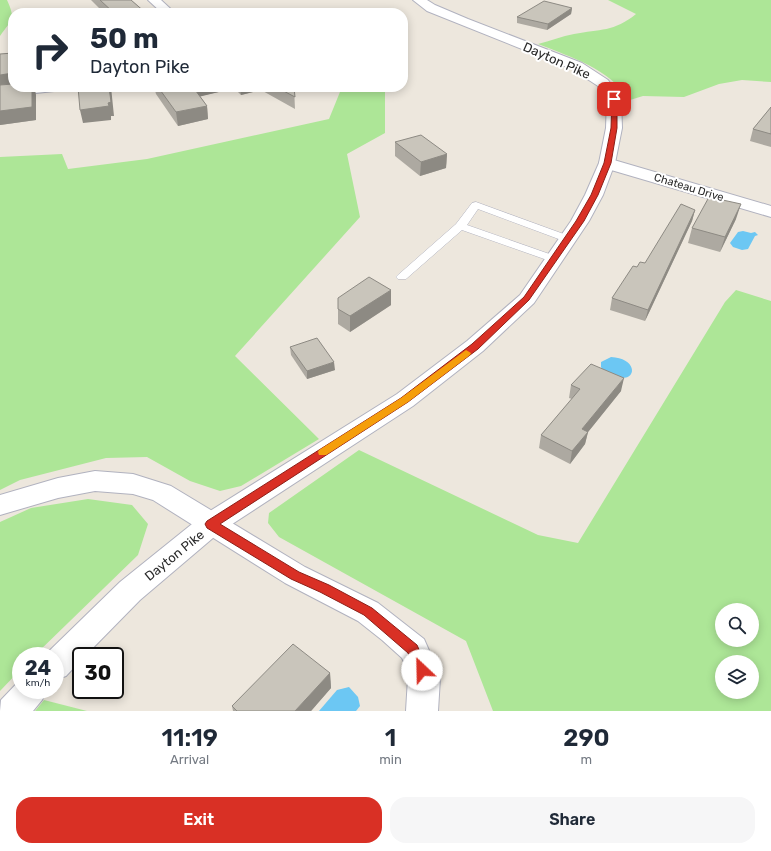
<!DOCTYPE html>
<html lang="en">
<head>
<meta charset="utf-8">
<style>
  :root { --surface:#fff; --page:#f6f6f7; --text:#1f2937; --muted:#747a83; --accent:#d93025 }
  body { margin:0; font-family:Rubik,sans-serif; background:var(--page); color:var(--text); height:100vh; display:flex; flex-direction:column; font-size:15px; white-space:nowrap }
  * { box-sizing:border-box; margin:0 }
  p { font-size:13px; color:var(--muted) }
  .icon { flex:none; width:22px; height:22px; fill:none; stroke:currentColor; stroke-width:2; stroke-linecap:round; stroke-linejoin:round }
  .map { position:relative; height:711px; overflow:hidden }
  .details { display:flex; flex-direction:column; background:var(--surface); flex:1 }
  .details>* { flex:none }
  .hud { position:absolute; left:8px; top:8px; width:400px; height:84px; border-radius:16px; box-shadow:0 2px 10px #0003; background:#fff; color:var(--text); overflow:hidden }
  .fabs { position:absolute; left:715px; top:603px; display:grid; gap:8px }
  .fabs a { display:grid; place-items:center; width:44px; height:44px; border-radius:50%; background:var(--surface); box-shadow:0 2px 10px #0003; font-size:20px }
  .speed { position:absolute; left:12px; top:647px; display:flex; gap:8px; font-size:20px; font-weight:700; text-align:center }
  .speed>* { display:grid; place-content:center; width:52px; height:52px; border-radius:50%; background:var(--surface); box-shadow:0 2px 10px #0003; line-height:1 }
  .speed small { font-size:10px; font-weight:400 }
  .speed .limit { border:2px solid #111; border-radius:6px; background:#fff; color:#111 }
  .pin { position:absolute; display:grid; place-items:center; width:34px; height:34px; color:#fff; margin:-17px; border-radius:8px; box-shadow:0 2px 6px #0006 }
  .me { position:absolute; width:44px; margin:-22px; rotate:336deg; stroke-linejoin:round; filter:drop-shadow(0 0 3px #0008) }
  .turn { display:flex; align-items:center; gap:14px; height:84px; padding:0 16px; font-size:18px }
  .turn .icon { width:52px; height:52px; stroke-width:2.5 }
  .turn b { display:block; font-size:28px; line-height:34px }
  .eta { display:flex; justify-content:space-evenly; align-items:center; height:68px; text-align:center }
  .eta b { font-size:24px; font-weight:600; line-height:28px }
  .primary-button { display:flex; gap:8px; margin-top:auto; padding:8px 16px }
  .primary-button a { flex:1; height:46px; border-radius:16px; background:var(--accent); color:#fff; font-size:16px; font-weight:600; line-height:46px; text-align:center }
  .primary-button a+a { background:var(--page); color:var(--text) }
  .map>svg:first-child { display:block }
</style>
</head>
<body>
<div class="map">
<svg width="771" height="711" viewBox="0 0 771 711">
  <rect width="100%" height="100%" fill="#ede7dd"/>
  <g fill="#ade697" fill-rule="evenodd">
    <path d="M 0,0 L 7,0 C 16,20 12,19 0,36 Z"/>
    <path d="M 608,0 L 771,0 L 771,82 L 742,80 L 719,84 L 684,97 L 643,96 L 630,100 C 608,68 573,58 538,44 C 550,41 562,36 574,34 C 600,29 614,32 636,14 Z"/>
    <polygon points="342,87 385,87 385,133 347,154 360,217 235,356 319,439 241,486 220,491 190,481 147,457 106,458 20,480 0,490 0,157 62,154 68,169 147,159 329,119"/>
    <path d="M 736,290 L 771,301 L 771,711 L 493,711 L 466,641 L 279,537 L 268,523 L 269,513 L 359,450 L 538,535 L 578,543 L 725,302 ZM 722,610 L 752,610 L 752,640 L 722,640 ZM 722,662 L 752,662 L 752,692 L 722,692 Z"/>
    <polygon points="88,499 132,505 148,524 138,555 34,656 21,656 21,669 0,691 0,522 31,508"/>
    <polygon points="44,700 87,711 35,711"/>
  </g>
  <g fill="#6cc7f3">
    <polygon points="743,231 751,233 755,232 758,235 755,236 748,249 742,250 733,247 730,243 738,232"/>
    <path d="M 611,357 C 636,358 638,379 621,378 C 616,377 608,373 603,371 L 601,367 L 601,362 Z"/>
    <polygon points="349,687 358,697 360,706 356,711 319,711 337,690"/>
  </g>
  <g fill="none" stroke-linecap="round" stroke-linejoin="round">
    <defs>
      <polygon id="service" points="476,202 572,237 574,239 572,241 564,241 478,209 467,225 558,257 560,259 558,261 550,261 462,230 406,279 398,279 396,277 398,275 456,224 472,203"/>
      <g id="minor">
        <polygon points="148,0 161,0 175,13 162,13"/>
        <polygon points="15,87 61,87 59,90 54,91 0,97 0,89"/>
        <polygon points="607,158 771,206 771,217 601,167 599,163 601,159"/>
        <polygon points="95,471 133,474 171,486 305,567 378,603 424,639 434,662 440,678 438,711 406,711 408,678 404,662 402,658 382,640 358,621 285,583 153,500 133,494 95,491 58,498 0,515 0,495 58,478"/>
      </g>
      <g id="tertiary">
        <polygon points="413,0 427,0 435,5 468,19 582,63 608,80 621,99 622,128 615,163 603,195 589,221 534,303 483,351 413,406 220,532 140,600 85,656 81,656 81,660 66,676 55,680 55,656 44,656 120,582 202,516 397,394 467,341 520,295 571,221 585,195 599,163 606,128 607,99 598,86 572,69 427,11"/>
        <polygon points="21,679 21,690 47,690 42,700 33,711 0,711 1,700"/>
      </g>
    </defs>
    <use href="#service" stroke="#b1b2bf" stroke-width="1"/>
    <use href="#minor" stroke="#b1b2bf" stroke-width="2"/>
    <use href="#tertiary" stroke="#b1b2bf" stroke-width="2"/>
    <use href="#service" fill="#fff" fill-rule="evenodd"/>
    <use href="#minor" fill="#fff" fill-rule="evenodd"/>
    <use href="#tertiary" fill="#fff" fill-rule="evenodd"/>
  </g>
  <g fill="#ada9a1">
    <polygon points="91,0 131,0 146,13 104,13"/>
    <polygon points="572,8 571,14 547,30 517,23 517,17"/>
    <polygon points="13,53 13,87 34,87 36,95 36,120 0,125 0,54"/>
    <polygon points="154,87 223,87 223,91 200,96 207,106 208,119 178,126 156,94"/>
    <polygon points="233,87 294,87 295,109 261,90 241,95"/>
    <polygon points="771,107 771,147 750,141 753,129"/>
    <polygon points="395,142 447,154 446,168 420,176 395,156"/>
    <polygon points="695,210 692,221 645,321 610,310 612,298 637,267 645,263"/>
    <polygon points="736,219 720,252 688,243 692,228"/>
    <polygon points="391,290 391,305 350,332 338,324 338,309"/>
    <polygon points="290,347 335,370 307,379 291,355"/>
    <polygon points="571,385 621,391 588,432 585,444 570,464 539,448 541,435 572,399 569,398"/>
    <polygon points="330,673 331,688 311,711 233,711 232,706"/>
  </g>
  <g fill="#8d8a83">
    <polygon points="572,8 571,14 547,30 548,24"/>
    <polygon points="11,73 13,79 13,86 0,89 0,75"/>
    <polygon points="32,87 34,87 36,95 36,120 0,125 0,111"/>
    <polygon points="109,87 111,87 114,116 111,116 111,120 83,123 80,110 108,103"/>
    <polygon points="192,87 223,87 223,91 194,98"/>
    <polygon points="240,87 261,87 261,90 241,95"/>
    <polygon points="207,106 208,119 178,126 176,112"/>
    <polygon points="447,154 446,168 420,176 421,162"/>
    <polygon points="741,204 736,219 720,252 725,237"/>
    <polygon points="695,210 692,221 645,321 648,310"/>
    <polygon points="391,290 391,305 350,332 350,316"/>
    <polygon points="334,362 335,370 307,379 307,371"/>
    <polygon points="624,378 621,391 580,442 582,429"/>
    <polygon points="588,432 585,444 570,464 572,451"/>
    <polygon points="330,673 331,688 311,711 295,711"/>
  </g>
  <g fill="#c9c5bb" stroke="#8d8a83">
    <polygon points="100,0 131,0 146,13 114,13"/>
    <polygon points="544,1 572,8 548,24 517,17"/>
    <polygon points="13,53 13,73 0,75 0,54"/>
    <polygon points="13,84 13,87 32,87 32,107 0,111 0,85"/>
    <polygon points="78,87 109,87 111,102 108,103 109,106 80,110"/>
    <polygon points="158,87 193,87 207,106 176,112"/>
    <polygon points="276,87 294,87 295,97"/>
    <polygon points="771,107 771,134 753,129"/>
    <polygon points="421,135 447,154 421,162 395,142"/>
    <polygon points="709,197 741,204 725,237 692,228"/>
    <polygon points="681,204 695,210 648,310 612,298 633,266 637,267 640,262 645,263"/>
    <polygon points="369,277 391,290 350,316 338,309 338,298"/>
    <polygon points="317,338 334,362 307,371 290,347"/>
    <polygon points="591,364 624,378 582,429 588,432 572,451 541,435 580,389 571,385"/>
    <polygon points="293,644 330,673 295,711 237,711 232,706"/>
  </g>
  <polygon fill="#d93025" stroke="#8d1f18" points="612,97 617,99 617,128 611,163 598,195 584,221 529,300 478,349 408,402 220,524 299,572 329,585 372,608 417,645 428,670 427,674 422,676 417,674 408,653 364,615 320,592 291,579 207,528 205,524 207,521 401,398 472,344 524,297 576,221 591,195 604,163 611,128"/>
  <polygon fill="#f59e0b" points="466,350 471,353 470,355 408,402 326,455 319,455 318,452 319,450 401,398"/>
  <g text-anchor="middle" stroke-width="4" stroke-linejoin="round" paint-order="stroke">
    <g font-size="11" fill="#2b2b2b" stroke="#fff">
      <text transform="translate(689 187) rotate(17)" y="4">Chateau Drive</text>
    </g>
    <g font-size="13" fill="#2b2b2b" stroke="#fff">
      <text transform="translate(557 60) rotate(24)" y="5">Dayton Pike</text>
      <text transform="translate(174 555) rotate(-39)" y="5">Dayton Pike</text>
    </g>
  </g>
</svg>
<div class="fabs">
<a><svg class="icon" aria-label="search" viewBox="0 0 24 24"><circle cx="10" cy="10" r="6"/><path d="M15 15l6 6"/></svg></a>
<a><svg class="icon" aria-label="layers" viewBox="0 0 24 24"><path d="M12 4l9 5-9 5-9-5zM3 14l9 5 9-5"/></svg></a>
</div>
<div class="speed"><div>24<small>km/h</small></div><div class="limit">30</div></div>
<div class="pin" style="left:614px;top:99px;background:#d93025"><svg class="icon" aria-label="arrive" viewBox="0 0 24 24"><path d="M6 21V4h12l-3 4 3 4H6"/></svg></div>
<svg class="me" style="left:422px;top:670px" viewBox="-20 -20 40 40"><circle r="19" fill="#fff"/><path d="M0-13L10 11 0 6-10 11z" fill="#d93025"/></svg>
<div class="hud">
<div class="turn"><svg class="icon" aria-label="right" viewBox="0 0 24 24"><path d="M7 20v-9h11M14 6l5 5-5 5"/></svg><div><b>50 m</b>Dayton Pike</div></div>
</div>
</div>
<section class="details">
<div class="eta">
<div><b>11:19</b><p>Arrival</p></div>
<div><b>1</b><p>min</p></div>
<div><b>290</b><p>m</p></div>
</div>
<div class="primary-button"><a>Exit</a><a>Share</a></div>
</section>
</body>
</html>
